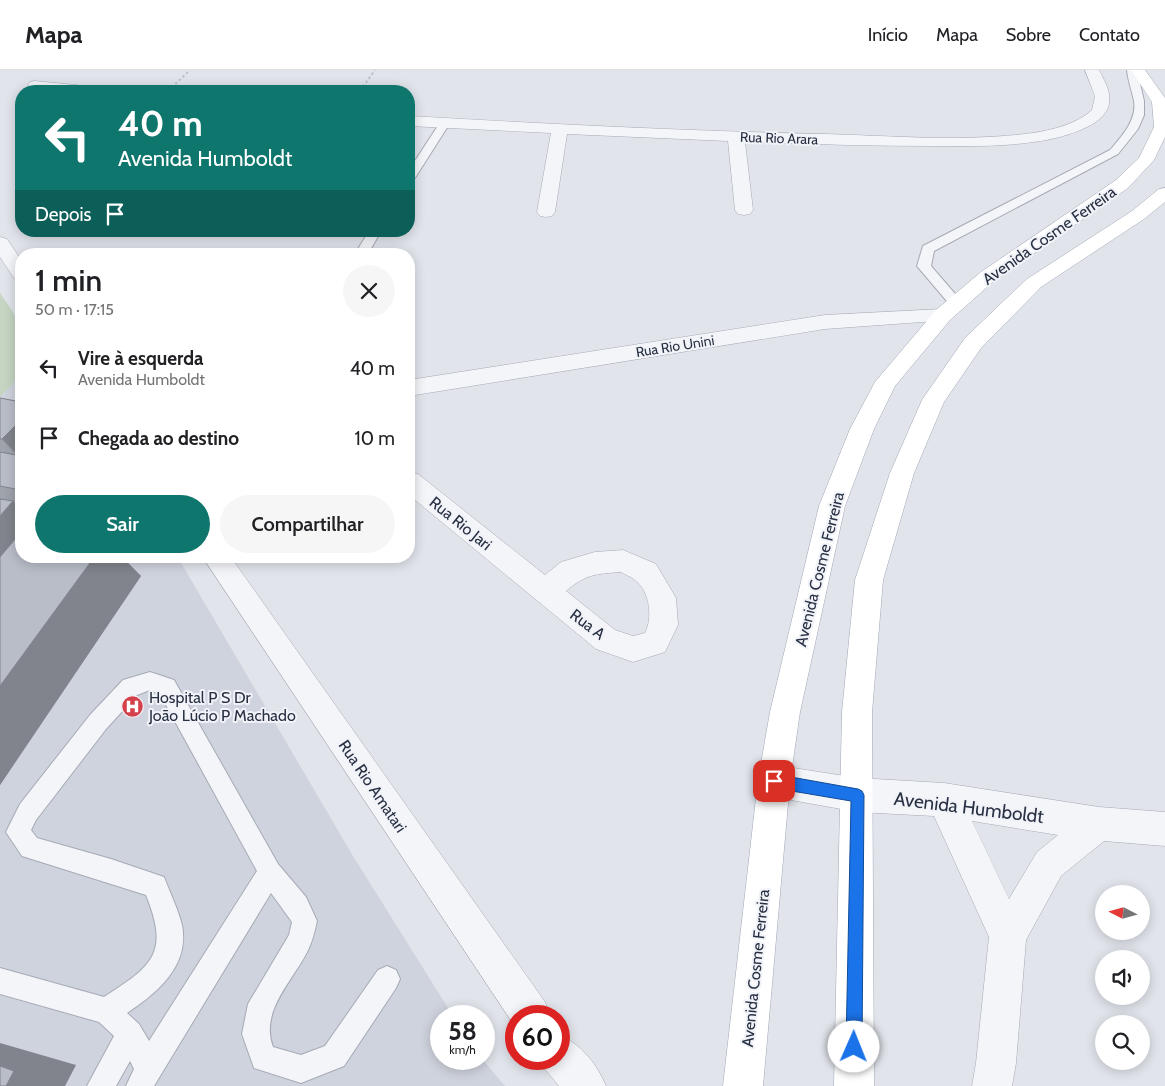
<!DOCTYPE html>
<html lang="pt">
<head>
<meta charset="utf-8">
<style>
  :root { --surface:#fff; --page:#f6f6f6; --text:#202124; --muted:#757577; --line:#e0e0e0; --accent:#0f766e }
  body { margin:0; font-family:Cabin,sans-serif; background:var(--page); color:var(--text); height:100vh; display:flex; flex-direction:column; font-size:19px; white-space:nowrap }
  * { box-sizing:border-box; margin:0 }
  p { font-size:16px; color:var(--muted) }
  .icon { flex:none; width:28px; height:28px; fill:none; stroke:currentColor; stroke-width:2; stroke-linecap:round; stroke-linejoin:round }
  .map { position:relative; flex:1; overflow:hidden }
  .side { position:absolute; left:15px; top:178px; width:400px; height:315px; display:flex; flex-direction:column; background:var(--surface); border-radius:20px; box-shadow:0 2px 12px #0003 }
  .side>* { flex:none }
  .top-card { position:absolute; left:15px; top:15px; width:400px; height:152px; border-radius:20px; box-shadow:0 2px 12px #0003; background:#0f766e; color:#fff; overflow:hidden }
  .needle { width:32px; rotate:276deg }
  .buttons { position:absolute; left:1095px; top:815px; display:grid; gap:10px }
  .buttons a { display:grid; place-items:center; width:55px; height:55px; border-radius:50%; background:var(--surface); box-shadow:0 2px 12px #0003; font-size:25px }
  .speed { position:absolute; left:430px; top:935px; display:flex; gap:10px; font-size:25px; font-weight:700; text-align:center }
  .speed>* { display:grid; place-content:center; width:65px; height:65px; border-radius:50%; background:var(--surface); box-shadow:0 2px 12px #0003; line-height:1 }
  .speed small { font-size:12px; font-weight:400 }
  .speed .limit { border:8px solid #d22; background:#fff; color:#111 }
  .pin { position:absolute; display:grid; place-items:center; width:42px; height:42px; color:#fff; margin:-21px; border-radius:10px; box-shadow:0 2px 8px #0006 }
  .me { position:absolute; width:55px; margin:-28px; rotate:1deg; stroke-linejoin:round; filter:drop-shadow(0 0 4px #0008) }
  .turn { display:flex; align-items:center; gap:18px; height:105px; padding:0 20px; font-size:22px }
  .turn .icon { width:65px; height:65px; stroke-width:2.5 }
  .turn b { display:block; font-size:35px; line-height:42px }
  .then { display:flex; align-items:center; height:48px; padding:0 20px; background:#0003; gap:10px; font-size:19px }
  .round { display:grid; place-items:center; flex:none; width:52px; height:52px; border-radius:26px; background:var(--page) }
  .headline { display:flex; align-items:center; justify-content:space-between; height:85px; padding:0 20px }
  h1 { font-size:30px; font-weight:600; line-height:38px }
  .button { display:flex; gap:10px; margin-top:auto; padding:10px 20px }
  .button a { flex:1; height:58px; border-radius:30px; background:var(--accent); color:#fff; font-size:20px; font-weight:600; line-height:58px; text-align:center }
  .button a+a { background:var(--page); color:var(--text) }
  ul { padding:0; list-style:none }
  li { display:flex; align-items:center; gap:15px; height:70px; padding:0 20px }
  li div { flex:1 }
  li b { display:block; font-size:19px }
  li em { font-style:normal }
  header { display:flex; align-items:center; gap:30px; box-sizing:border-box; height:70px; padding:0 25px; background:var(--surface); border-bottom:1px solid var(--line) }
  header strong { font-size:24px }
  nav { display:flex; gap:28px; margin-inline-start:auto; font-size:18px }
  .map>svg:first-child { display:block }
</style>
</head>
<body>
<header>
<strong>Mapa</strong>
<nav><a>Início</a><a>Mapa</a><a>Sobre</a><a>Contato</a></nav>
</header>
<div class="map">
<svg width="1165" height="1016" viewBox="0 0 1165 1016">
  <rect width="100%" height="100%" fill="#e1e4eb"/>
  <polygon fill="#cfd3dd" points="21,305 21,486 177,486 353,786 453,946 441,946 441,989 482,989 505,1016 0,1016 0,327"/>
  <polygon fill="#c5d5c2" points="0,223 21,254 21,305 0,327"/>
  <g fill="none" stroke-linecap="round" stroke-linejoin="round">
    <defs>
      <g id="service">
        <path d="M 1127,0 L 1137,0 L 1144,31 L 1144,45 L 1138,59 L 1118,84 L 934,181 L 931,196 L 963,233 L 961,236 L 951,236 L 917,196 L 923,176 L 1110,80 C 1122,66 1137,50 1134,31 C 1132,21 1128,11 1127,0 Z"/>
        <polygon points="445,50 450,53 413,111 409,112 409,100 441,51"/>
        <polygon points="369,161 381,161 368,184 355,184"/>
        <path d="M 150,602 L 174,610 L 278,794 L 306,827 L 317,851 C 315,860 313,869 309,878 C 295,909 259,940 273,977 L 301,985 L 325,976 L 378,900 L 387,896 L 396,900 L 400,909 L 396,918 L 344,996 L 301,1013 L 254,998 L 242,964 L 248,934 L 289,865 L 292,852 L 271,823 L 154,1016 L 126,1016 L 134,999 L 130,991 L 116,1016 L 87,1016 L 114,966 L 99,952 L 0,924 L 0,898 L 104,927 C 152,896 170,884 146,825 L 22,786 L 6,762 L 20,734 L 90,645 L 123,610 ZM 150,620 L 160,624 L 257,801 L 149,971 L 139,954 L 127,943 C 157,923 190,896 182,855 C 178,839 170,823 164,807 L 111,789 L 37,768 L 31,760 L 36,750 L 106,659 L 137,625 Z"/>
      </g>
      <g id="minor">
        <path d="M 1085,0 L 1099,0 C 1106,14 1115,28 1105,43 C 1094,60 1053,70 1033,72 C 1001,77 967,76 934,76 C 871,76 808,74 745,72 L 753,140 L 750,144 L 744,145 L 738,144 L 735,140 L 728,71 L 567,64 L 555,142 L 552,146 L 546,147 L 540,146 L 537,142 L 551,63 L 409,56 L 409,46 C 547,54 686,61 825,64 C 892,66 966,72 1033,63 C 1052,60 1077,54 1092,40 L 1095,26 Z"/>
        <polygon points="35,11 95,17 100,18 102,21 53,21 30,18 28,15 30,12"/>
        <polygon points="0,167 7,169 21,190 21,210 14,208 0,187"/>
        <polygon points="943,239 950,240 953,245 950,250 825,259 409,326 409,310 825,245"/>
        <path d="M 409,402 L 418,404 L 545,505 L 561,492 L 595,482 L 623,480 L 656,494 L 676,528 L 678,555 L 665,582 L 633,592 L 596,579 L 409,425 ZM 621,502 C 625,505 631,506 635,510 C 650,521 653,548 645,563 L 633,566 L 615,560 L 566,521 C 586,504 595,504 621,502 Z"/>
        <polygon points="202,486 230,486 545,932 550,946 516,946 516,958"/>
        <path d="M 774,695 L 858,708 L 944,713 L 1099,737 L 1165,742 L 1165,776 L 1104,771 L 1061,806 L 1026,870 L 1016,993 L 1012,1016 L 972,1016 L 976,993 L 989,867 L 934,746 L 858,742 L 774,727 L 762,723 L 758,711 L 762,699 ZM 972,751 L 1058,765 L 1037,782 L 1009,829 Z"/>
        <path d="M 559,965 C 581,974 597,994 606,1016 L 559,1016 L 545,999 L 541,989 L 559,989 Z"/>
      </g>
      <g id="primary">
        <polygon points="1131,0 1145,0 1165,28 1165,67 1154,90 1128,118 995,210 950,250 895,316 874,359 845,436 800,642 790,711 763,1016 723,1016 758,711 770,642 819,436 850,359 875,312 936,240 981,202 1116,110 1139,88 1154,57 1152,32"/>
        <polygon points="1165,118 1165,132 1144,149 1041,217 981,278 944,332 914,403 883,510 872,642 874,1016 834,1016 842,642 855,510 890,403 922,330 965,268 1027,209 1132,141 1159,119"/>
      </g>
    </defs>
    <use href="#service" stroke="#a6aab5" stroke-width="2"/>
    <use href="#minor" stroke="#a6aab5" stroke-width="1"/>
    <use href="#primary" stroke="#a0a7b7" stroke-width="1"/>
    <g stroke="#bfc2ca" stroke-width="2" stroke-dasharray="2.5 2.5" stroke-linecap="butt">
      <polyline points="168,21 190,0"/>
      <polyline points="360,21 375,0"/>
    </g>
    <use href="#service" fill="#f4f5f9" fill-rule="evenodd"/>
    <use href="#minor" fill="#f4f5f9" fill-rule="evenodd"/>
    <use href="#primary" fill="#fff" fill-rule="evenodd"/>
  </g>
  <polygon fill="#9ea3ac" points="0,328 21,332 21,486 122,487 141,506 0,715"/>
  <g fill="#81848c">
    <polygon points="21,350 21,389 2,369"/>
    <polygon points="0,428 9,435 13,431 21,439 21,486 0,535"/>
    <polygon points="95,486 123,486 122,487 141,506 0,715 0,616"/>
    <polygon points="0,973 76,995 65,1016 6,1016 0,996"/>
  </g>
  <g fill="#b8bdc8" stroke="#81848c">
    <polygon points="0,328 21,332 21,350 2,369 0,369"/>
    <polygon points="0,382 21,386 21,420 0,416"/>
    <polygon points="0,429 13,431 0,446"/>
    <polygon points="21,462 21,486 95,486 0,616 0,487"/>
    <polygon points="0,996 14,1001 6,1016 0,1016"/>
  </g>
  <polygon fill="#1a73e8" stroke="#114b97" points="774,704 858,719 862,721 864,725 862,977 860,983 854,985 848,983 846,977 851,731 774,718 769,716 767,711 769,706"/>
  <defs>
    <symbol id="hospital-disc" viewBox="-11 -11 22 22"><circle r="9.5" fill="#d5414b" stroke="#f1f3f8"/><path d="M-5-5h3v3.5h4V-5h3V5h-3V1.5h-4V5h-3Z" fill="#fff"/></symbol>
  </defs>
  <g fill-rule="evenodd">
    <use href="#hospital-disc" x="120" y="624" width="25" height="25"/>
  </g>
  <g text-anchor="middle" stroke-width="4" stroke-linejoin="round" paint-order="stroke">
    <g font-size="14" fill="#283043" stroke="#f1f3f8">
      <text transform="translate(779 68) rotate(2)" y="5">Rua Rio Arara</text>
      <text transform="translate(675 276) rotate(-9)" y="5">Rua Rio Unini</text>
    </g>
    <g font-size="16" fill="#283043" stroke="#f1f3f8">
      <text transform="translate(1049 165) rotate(-35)" y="6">Avenida Cosme Ferreira</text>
      <text transform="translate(461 453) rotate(39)" y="6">Rua Rio Jari</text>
      <text transform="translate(819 499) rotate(-76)" y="6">Avenida Cosme Ferreira</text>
      <text transform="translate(588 554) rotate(37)" y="6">Rua A</text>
      <text transform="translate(373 716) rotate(56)" y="6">Rua Rio Amatari</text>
      <text transform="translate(755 898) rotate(-84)" y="6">Avenida Cosme Ferreira</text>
    </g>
    <g font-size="16" fill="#283043" stroke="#f1f3f8" text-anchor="start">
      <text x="149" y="633">Hospital P S Dr<tspan x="149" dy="18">João Lúcio P Machado</tspan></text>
    </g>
    <g font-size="19" fill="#283043" stroke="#f1f3f8">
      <text transform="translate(969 737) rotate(7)" y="7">Avenida Humboldt</text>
    </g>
  </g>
</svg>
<div class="buttons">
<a><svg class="needle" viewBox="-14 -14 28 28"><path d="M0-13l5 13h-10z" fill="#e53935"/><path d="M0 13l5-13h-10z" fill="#757577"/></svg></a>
<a><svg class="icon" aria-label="sound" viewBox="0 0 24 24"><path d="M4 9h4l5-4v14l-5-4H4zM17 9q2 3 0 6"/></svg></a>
<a><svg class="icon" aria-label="search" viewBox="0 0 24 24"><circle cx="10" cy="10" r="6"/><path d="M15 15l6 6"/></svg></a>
</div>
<div class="speed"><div>58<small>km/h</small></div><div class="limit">60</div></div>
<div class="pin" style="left:774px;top:711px;background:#d93025"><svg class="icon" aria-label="arrive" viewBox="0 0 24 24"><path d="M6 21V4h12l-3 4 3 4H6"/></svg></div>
<svg class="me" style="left:854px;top:977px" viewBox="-20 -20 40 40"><circle r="19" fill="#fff"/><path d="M0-13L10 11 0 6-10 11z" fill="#1a73e8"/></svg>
<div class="top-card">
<div class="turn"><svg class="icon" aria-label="left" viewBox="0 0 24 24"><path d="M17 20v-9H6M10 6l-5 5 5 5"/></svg><div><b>40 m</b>Avenida Humboldt</div></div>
<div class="then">Depois<svg class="icon" aria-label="arrive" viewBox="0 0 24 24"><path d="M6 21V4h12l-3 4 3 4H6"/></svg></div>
</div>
<section class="side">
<div class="headline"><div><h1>1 min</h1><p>50 m · 17:15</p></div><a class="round"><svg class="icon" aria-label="close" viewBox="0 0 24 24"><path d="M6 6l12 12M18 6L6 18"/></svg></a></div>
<ul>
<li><svg class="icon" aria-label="left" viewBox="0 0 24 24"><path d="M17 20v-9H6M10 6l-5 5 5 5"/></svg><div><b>Vire à esquerda</b><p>Avenida Humboldt</p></div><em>40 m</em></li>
<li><svg class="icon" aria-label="arrive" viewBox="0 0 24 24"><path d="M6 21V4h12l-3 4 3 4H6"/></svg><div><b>Chegada ao destino</b></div><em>10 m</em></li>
</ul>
<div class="button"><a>Sair</a><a>Compartilhar</a></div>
</section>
</div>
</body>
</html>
